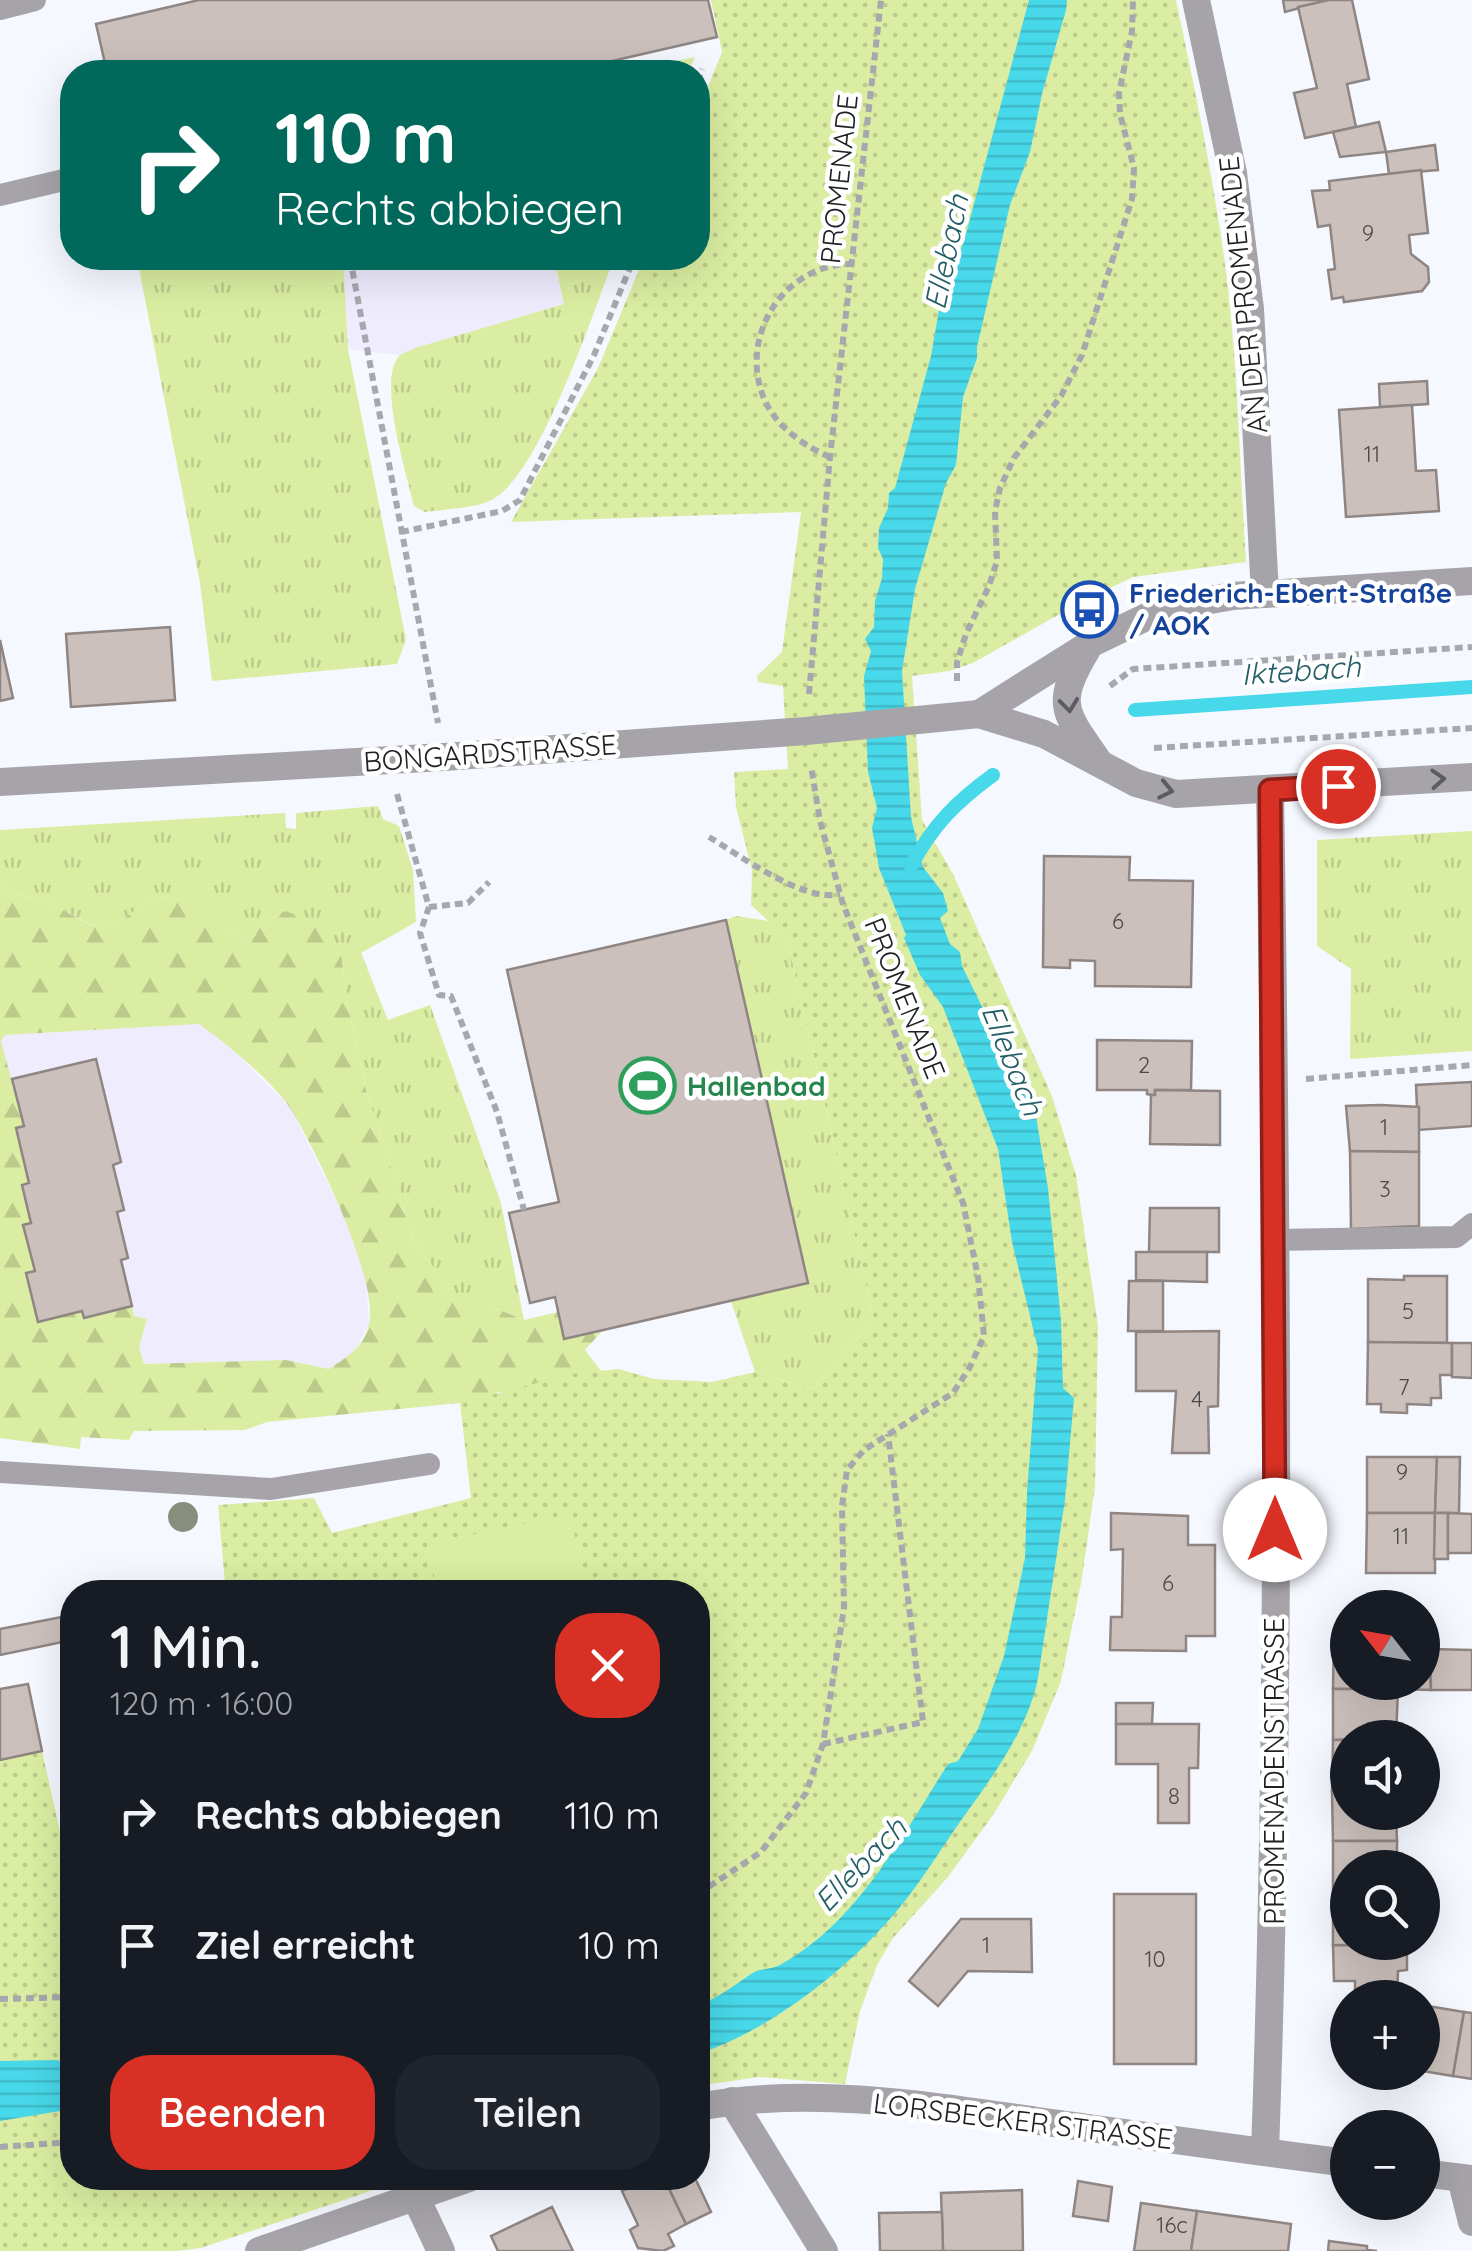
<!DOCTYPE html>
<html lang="de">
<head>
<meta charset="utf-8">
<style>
  :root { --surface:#171b24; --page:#20242c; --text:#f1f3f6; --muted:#9ea1a6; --accent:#d93025 }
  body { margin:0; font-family:Quicksand,sans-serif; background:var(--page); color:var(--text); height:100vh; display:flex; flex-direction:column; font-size:38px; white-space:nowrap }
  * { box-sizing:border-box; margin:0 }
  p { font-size:32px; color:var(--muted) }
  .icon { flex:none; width:55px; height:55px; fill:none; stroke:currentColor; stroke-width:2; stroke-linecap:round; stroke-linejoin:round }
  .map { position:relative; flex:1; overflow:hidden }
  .panel { position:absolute; left:60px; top:1580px; width:650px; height:610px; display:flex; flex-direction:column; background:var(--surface); border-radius:40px; box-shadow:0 10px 40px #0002 }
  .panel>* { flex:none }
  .top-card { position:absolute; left:60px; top:60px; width:650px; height:210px; border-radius:40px; box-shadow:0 10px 40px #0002; background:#00695c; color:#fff; overflow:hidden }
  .needle { width:65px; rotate:301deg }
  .buttons { position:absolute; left:1330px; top:1590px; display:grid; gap:20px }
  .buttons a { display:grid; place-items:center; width:110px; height:110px; border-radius:50%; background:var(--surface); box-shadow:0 10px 40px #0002; font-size:50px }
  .pin { position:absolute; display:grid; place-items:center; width:85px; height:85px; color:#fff; margin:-42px; border:5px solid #fff; border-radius:50%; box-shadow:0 2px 10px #0007 }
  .me { position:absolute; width:110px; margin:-55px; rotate:0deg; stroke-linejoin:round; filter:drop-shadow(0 0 8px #0008) }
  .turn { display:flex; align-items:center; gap:35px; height:210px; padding:0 50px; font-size:45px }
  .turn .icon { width:130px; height:130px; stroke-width:2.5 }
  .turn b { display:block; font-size:70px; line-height:85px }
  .round { display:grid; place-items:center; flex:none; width:105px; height:105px; border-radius:40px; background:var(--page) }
  .headline { display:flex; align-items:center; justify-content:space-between; height:170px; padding:0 50px }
  h1 { font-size:60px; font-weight:600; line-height:75px }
  .button { display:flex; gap:20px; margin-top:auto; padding:20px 50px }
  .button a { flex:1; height:115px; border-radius:40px; background:var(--accent); color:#fff; font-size:40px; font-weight:600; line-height:115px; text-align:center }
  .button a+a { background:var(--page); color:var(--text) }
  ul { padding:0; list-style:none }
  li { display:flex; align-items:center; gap:30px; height:130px; padding:0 50px }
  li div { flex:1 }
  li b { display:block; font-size:38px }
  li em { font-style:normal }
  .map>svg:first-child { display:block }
</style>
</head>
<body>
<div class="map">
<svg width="1472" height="2251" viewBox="0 0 1472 2251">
  <defs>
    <pattern id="grass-tufts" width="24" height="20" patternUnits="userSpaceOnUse" patternTransform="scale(2.5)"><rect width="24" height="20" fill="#dbeda2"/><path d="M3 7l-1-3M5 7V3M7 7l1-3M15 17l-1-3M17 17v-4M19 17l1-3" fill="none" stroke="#bccb8b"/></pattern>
    <pattern id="forest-firs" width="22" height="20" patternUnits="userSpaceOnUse" patternTransform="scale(2.5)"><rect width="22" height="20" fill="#dbeda2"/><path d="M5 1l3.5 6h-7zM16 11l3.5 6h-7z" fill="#bccb8b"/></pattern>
    <pattern id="park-dots" width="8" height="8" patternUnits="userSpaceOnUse" patternTransform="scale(2.5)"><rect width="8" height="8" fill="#dbeda2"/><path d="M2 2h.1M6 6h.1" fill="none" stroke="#bccb8b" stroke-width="1.8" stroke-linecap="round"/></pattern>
    <pattern id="water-rules" width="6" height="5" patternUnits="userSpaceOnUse" patternTransform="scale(2.5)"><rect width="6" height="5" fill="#47d8e9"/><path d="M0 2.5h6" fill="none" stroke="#3eb9c8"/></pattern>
  </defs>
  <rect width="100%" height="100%" fill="#f5f8fe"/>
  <g fill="#eeecfd">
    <polygon points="343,258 554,258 564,304 400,355 348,349"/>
    <polygon points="199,1024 228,1045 289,1106 348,1223 366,1280 369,1324 353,1354 329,1369 286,1360 144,1364 139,1347 147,1320 84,1318 81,1311 38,1322 26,1273 34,1270 23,1225 22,1185 29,1182 16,1128 1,1041 5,1035"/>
  </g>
  <g fill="url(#grass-tufts)">
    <polygon points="695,57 688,72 628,72"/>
    <polygon points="137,258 343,258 348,349 406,640 397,664 212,681 200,583"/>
    <path d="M 554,258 L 614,258 C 594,310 538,484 487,502 C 468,509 445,509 425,512 L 414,506 C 407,475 376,378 400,355 C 401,354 414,349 415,348 L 564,304 Z"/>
    <polygon points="378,806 383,819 399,826 413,870 416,922 361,953 388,1020 430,1005 501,1203 524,1320 493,1307 471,1312 446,1296 440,1277 414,1240 366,1090 345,989 342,959 285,911 266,921 251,938 224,932 218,918 170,896 155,898 120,920 94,926 44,900 14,894 0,885 0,830 285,813 286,828 296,829 296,813"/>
    <polygon points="1472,831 1472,1051 1350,1059 1351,969 1317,946 1317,840"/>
    <polygon points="736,916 769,921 787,938 874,1320 812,1389 755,1372 731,1301 808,1282 726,920"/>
  </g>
  <path fill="url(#forest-firs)" fill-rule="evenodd" d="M 0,885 L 14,894 L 44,900 L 93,926 L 120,920 L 155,898 L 171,896 L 219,918 L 224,932 L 251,938 L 266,921 L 285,911 L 311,920 L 330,935 L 342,959 L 345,989 L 366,1090 L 414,1240 L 440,1277 L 446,1296 L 471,1311 L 493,1307 L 524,1320 L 558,1312 L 565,1339 L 604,1329 L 585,1350 L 618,1393 L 534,1396 L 497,1392 L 482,1410 L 460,1403 L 267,1422 L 245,1430 L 134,1431 L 129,1440 L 81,1437 L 80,1449 L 0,1438 ZM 199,1024 C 227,1044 271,1080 290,1108 C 315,1148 379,1279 369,1324 C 365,1346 346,1358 329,1369 L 286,1360 L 144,1364 L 139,1347 L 147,1319 L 134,1316 L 132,1306 L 84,1318 L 82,1311 L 38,1322 L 26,1273 L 35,1271 L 23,1225 L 31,1223 L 22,1186 L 29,1183 L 16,1129 L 24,1126 L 1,1041 L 5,1035 Z"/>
  <g fill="url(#park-dots)">
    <path d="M 711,0 L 1176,0 C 1196,95 1216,190 1228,287 C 1238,378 1240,471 1246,562 L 1133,577 L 1081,602 L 973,663 L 949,671 L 912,676 L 922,820 L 953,874 L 1052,1096 L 1076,1175 L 1098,1326 L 1095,1486 L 1082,1578 L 1061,1681 L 1032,1751 L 993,1815 L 948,1877 L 893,1938 L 877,1965 L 860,2011 L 845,2084 L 759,2077 L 698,2086 L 698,1592 L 248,1592 L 245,1580 L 225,1583 L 218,1505 L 314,1498 L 332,1533 L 471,1498 L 460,1403 L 571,1374 L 618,1369 L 654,1379 L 712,1382 L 755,1372 L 812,1389 L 874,1320 L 787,938 L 751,905 L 752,870 L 736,807 L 734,772 L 788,769 L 783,686 L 758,682 L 757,676 L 782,652 L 801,512 L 511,522 L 598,368 L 644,258 L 698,258 L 698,111 L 722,52 Z"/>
    <polygon points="42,1751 61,1836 72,1837 72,2178 409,2178 201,2248 177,2251 0,2251 0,1760"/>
  </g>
  <polygon fill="#dbeda2" points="570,1514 587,1592 438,1592 427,1544"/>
  <g fill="url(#water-rules)">
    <path d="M 1029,0 L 1067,0 L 1066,10 L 1042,94 L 1030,152 L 1010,205 L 977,347 L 977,358 L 963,397 L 956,465 L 946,483 L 915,589 L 902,671 L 911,817 L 923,867 L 943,893 L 948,911 L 940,918 L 950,944 L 960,952 L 962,966 L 1036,1116 L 1048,1188 L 1061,1321 L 1063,1388 L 1074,1398 L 1065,1500 L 1038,1678 C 1029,1727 991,1779 962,1819 C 940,1850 920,1884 895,1913 C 847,1970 769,2031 698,2054 L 698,2006 C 720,1996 731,1988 751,1974 C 759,1968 771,1970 780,1965 C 858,1922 902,1836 948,1764 L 958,1761 L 978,1729 L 1004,1656 L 1025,1558 L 1027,1492 L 1038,1349 L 1012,1242 L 998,1149 L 943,1007 L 920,975 L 904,938 L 906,935 L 879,868 L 872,828 L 877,808 L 868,772 L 864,676 L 871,651 L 865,639 L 874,627 L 875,601 L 882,578 L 883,559 L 878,548 L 879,528 L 888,508 L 889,493 L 895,488 L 931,356 L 939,310 L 945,304 L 945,286 L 964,241 Z"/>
    <polygon points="56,2060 72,2064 72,2109 0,2121 0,2061"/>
  </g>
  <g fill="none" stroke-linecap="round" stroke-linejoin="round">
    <g stroke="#47d8e9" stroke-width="14">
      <polyline points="1135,710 1472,687"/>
      <path d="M 911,866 C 933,825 956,802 993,775"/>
    </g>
  </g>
  <g fill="#cbc0bc" stroke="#8f8582" stroke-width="2.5">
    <polygon points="199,0 708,0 717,37 564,72 107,72 96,24"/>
    <polygon points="1283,0 1329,0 1285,12"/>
    <polygon points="1329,0 1352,0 1369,79 1347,84 1356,127 1305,138 1294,93 1317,88 1298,7"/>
    <polygon points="1379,122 1386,152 1340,157 1333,132"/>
    <polygon points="1435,145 1438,170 1389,174 1386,152"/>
    <polygon points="1421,170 1428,233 1409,235 1411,254 1428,267 1429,282 1422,291 1344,302 1343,297 1332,299 1328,270 1335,269 1330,225 1318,227 1312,191 1330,190 1329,181"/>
    <polygon points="1427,381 1428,404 1380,407 1379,384"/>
    <polygon points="1412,405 1416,471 1436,470 1439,511 1346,517 1339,410"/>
    <polygon points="170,627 175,700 71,707 66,634"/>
    <polygon points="0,640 13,698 0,701"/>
    <polygon points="1044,856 1130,857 1129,880 1193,881 1191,987 1095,986 1095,961 1070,960 1070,968 1043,967"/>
    <polygon points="726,920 808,1283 564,1339 555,1297 530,1303 509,1213 559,1202 507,970"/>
    <polygon points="1097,1040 1192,1041 1191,1090 1155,1090 1155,1095 1151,1095 1147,1094 1147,1090 1097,1090"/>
    <polygon points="96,1059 121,1162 113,1165 124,1210 117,1212 128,1258 121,1260 132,1306 84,1318 82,1311 38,1322 26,1273 35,1271 23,1225 31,1223 22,1185 29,1183 16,1128 24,1126 12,1079"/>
    <polygon points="1472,1082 1472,1126 1418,1130 1416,1085"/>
    <polygon points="1155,1090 1220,1091 1220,1145 1150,1144 1151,1095 1155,1095"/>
    <polygon points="1381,1105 1419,1107 1419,1152 1350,1151 1346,1106"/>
    <polygon points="1350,1151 1419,1152 1419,1226 1351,1229"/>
    <polygon points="1150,1208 1219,1208 1219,1252 1149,1252"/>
    <polygon points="1136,1252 1207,1252 1207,1282 1136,1280"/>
    <polygon points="1404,1276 1447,1276 1447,1343 1368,1342 1368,1279 1404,1280"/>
    <polygon points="1129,1281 1163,1281 1163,1331 1128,1331"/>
    <polygon points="1219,1331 1218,1406 1208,1407 1209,1453 1172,1453 1176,1391 1136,1391 1136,1332"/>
    <polygon points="1368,1342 1452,1343 1452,1375 1440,1375 1441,1398 1431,1398 1431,1405 1407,1404 1407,1413 1381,1412 1381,1404 1367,1404"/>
    <polygon points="1452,1343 1472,1343 1472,1378 1452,1377"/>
    <polygon points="1367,1457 1437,1457 1435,1513 1367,1513"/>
    <polygon points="1437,1457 1460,1457 1459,1513 1435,1513"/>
    <polygon points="1111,1513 1188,1516 1188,1545 1215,1545 1215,1636 1186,1636 1186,1651 1110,1650 1111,1617 1122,1617 1123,1549 1111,1550"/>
    <polygon points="1367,1513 1435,1513 1435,1573 1366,1573"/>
    <polygon points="1435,1513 1448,1513 1448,1559 1434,1559"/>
    <polygon points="1448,1513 1472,1514 1472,1553 1448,1553"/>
    <polygon points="72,1615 72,1640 0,1655 0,1629"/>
    <polygon points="1334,1629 1348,1629 1348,1682 1398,1682 1398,1689 1333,1689"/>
    <polygon points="1422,1641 1429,1641 1431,1690 1398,1689 1398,1682 1422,1682"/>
    <polygon points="1430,1649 1472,1650 1472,1690 1431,1690"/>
    <polygon points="28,1684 42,1751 0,1760 0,1689"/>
    <polygon points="1333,1689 1398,1689 1396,1738 1333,1740"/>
    <polygon points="1116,1703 1153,1703 1152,1724 1116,1724"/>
    <polygon points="1116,1724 1199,1724 1198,1768 1189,1768 1189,1823 1158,1823 1158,1764 1116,1764"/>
    <polygon points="1333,1740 1348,1740 1348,1791 1332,1791"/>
    <polygon points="1332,1791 1348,1791 1348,1812 1396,1812 1397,1841 1333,1841"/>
    <polygon points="1333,1841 1397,1841 1397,1868 1348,1868 1348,1894 1333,1893"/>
    <polygon points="1333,1893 1348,1894 1348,1942 1398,1942 1398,1946 1333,1945"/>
    <rect x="1114" y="1894" width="82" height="170"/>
    <polygon points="961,1919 1031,1919 1032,1972 968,1971 938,2006 909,1981"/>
    <polygon points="1333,1945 1407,1946 1407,1970 1398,1971 1397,1998 1355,1998 1355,1981 1334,1981"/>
    <polygon points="1422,2005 1464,2012 1453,2076 1422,2071"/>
    <polygon points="1464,2012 1472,2013 1472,2079 1453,2076"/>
    <polygon points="649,2178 664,2178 686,2224 668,2234 674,2246 663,2251 638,2248 630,2230 638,2225 622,2191"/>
    <polygon points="664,2178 695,2178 711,2212 686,2224"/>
    <polygon points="1078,2181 1112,2187 1108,2221 1073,2216"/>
    <polygon points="1022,2190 1023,2251 943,2251 941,2193"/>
    <polygon points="1141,2203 1197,2211 1191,2251 1134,2251"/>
    <polygon points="552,2207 573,2251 498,2251 491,2236"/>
    <polygon points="1197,2211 1291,2224 1288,2251 1191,2251"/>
    <polygon points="942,2212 943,2251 880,2251 879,2213"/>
    <polygon points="1329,2241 1367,2246 1367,2250 1377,2251 1328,2251"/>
  </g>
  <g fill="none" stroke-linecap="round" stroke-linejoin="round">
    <g stroke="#a6a8ad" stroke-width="6" stroke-dasharray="8 5" stroke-linecap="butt">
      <polyline points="698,82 702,69"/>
      <polyline points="350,258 438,723"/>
      <path d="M 830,457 C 802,445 774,425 763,396 C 739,333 786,263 853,264"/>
      <polyline points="401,532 502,511 520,500 594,355 634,258"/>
      <polyline points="957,681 957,662 966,634 989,586 997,561 995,511 1000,488 1014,458 1061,396 1082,355 1132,199 1134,168 1120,114 1119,93 1132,31 1133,0"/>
      <polyline points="1110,686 1133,669 1472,647"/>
      <polyline points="809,694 830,457 881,0"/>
      <polyline points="1154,748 1472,728"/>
      <polyline points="397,794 429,907 420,933 439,995 451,996 497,1112 524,1210"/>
      <path d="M 709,837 C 741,856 804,903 840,894"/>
      <polyline points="429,907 468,903 489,882"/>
      <polyline points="1306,1079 1472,1065"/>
      <polyline points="823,1744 923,1722 888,1434"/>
      <polyline points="698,1894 761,1852 806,1793 823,1744 844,1608 842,1506 847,1470 864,1450 953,1393 970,1367 984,1336 978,1277 963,1203 843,904 820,821 811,766"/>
      <polyline points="0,1999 72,1997"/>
      <polyline points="0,2147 72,2142"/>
    </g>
    <g stroke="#a6a4a8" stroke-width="22">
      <polyline points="0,9 35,0"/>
      <polyline points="0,195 72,178"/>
      <polyline points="1274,1240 1456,1237 1472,1224"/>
      <polyline points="0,1472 271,1489 429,1464"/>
    </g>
    <g stroke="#a6a4a8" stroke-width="28">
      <polyline points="1196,0 1233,173 1250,309 1265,594"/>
      <path d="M 1087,649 C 1054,704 1064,712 1098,761"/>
      <polyline points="979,714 1090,644 1165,608 1233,596 1472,581"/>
      <polyline points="0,782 444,757 806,731 979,714 1044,734 1136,783 1176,794 1472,777"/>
      <polyline points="732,2101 824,2251"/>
      <path d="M 698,2107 C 809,2086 927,2105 1038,2121 C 1141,2135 1244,2150 1348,2163"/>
      <path d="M 1265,2152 C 1281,1699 1277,1244 1270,790"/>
      <polyline points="1422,2173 1472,2179"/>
      <polyline points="1461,2178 1472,2222"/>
      <polyline points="416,2198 441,2251"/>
      <polyline points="259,2251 469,2178"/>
    </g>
  </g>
  <circle fill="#888e7b" cx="183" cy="1517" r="15"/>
  <defs><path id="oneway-chevron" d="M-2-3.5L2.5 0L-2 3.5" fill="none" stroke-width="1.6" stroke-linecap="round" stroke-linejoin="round" transform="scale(2.5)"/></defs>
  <g stroke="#5c5c60">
    <use href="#oneway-chevron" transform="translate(1069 705) rotate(83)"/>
    <use href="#oneway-chevron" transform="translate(1438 779) rotate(-4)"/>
    <use href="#oneway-chevron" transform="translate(1166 790) rotate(12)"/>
  </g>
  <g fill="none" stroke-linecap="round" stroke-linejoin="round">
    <defs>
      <polyline id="route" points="1275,1530 1270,790 1338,786"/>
    </defs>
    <use href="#route" stroke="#8d1f18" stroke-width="25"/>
    <use href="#route" stroke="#d93025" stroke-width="18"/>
  </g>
  <defs>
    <symbol id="bus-ring" viewBox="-11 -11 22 22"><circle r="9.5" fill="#fff" stroke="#1a4fb4" stroke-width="1.5"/><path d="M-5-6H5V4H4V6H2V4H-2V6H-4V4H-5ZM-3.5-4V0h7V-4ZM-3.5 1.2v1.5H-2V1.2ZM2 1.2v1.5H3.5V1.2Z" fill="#1a4fb4"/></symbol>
    <symbol id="stadium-ring" viewBox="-11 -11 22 22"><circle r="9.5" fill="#fff" stroke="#2e9e5b" stroke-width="1.5"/><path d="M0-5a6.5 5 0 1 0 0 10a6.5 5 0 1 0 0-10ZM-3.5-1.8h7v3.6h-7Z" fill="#2e9e5b"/></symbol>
  </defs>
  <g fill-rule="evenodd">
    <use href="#bus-ring" x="1058" y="578" width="63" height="63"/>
    <use href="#stadium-ring" x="616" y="1054" width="63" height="63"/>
  </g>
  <g text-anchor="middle" stroke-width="9" stroke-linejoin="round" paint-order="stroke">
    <g font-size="22" fill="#4b494b">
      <text x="1368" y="241">9</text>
      <text x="1372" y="462">11</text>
      <text x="1118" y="929">6</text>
      <text x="1144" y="1073">2</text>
      <text x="1384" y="1135">1</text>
      <text x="1385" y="1197">3</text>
      <text x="1408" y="1319">5</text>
      <text x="1404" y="1395">7</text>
      <text x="1197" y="1407">4</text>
      <text x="1402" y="1480">9</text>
      <text x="1401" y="1544">11</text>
      <text x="1168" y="1591">6</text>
      <text x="1174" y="1804">8</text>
      <text x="986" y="1953">1</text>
      <text x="1155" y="1967">10</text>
      <text x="1172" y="2233">16c</text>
    </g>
    <g font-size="28" fill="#202125" stroke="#fff">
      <text transform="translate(839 179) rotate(-84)" y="10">PROMENADE</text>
      <text transform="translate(1243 295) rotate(-96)" y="10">AN DER PROMENADE</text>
      <text transform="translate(490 753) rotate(-4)" y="10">BONGARDSTRASSE</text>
      <text transform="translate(905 998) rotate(68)" y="10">PROMENADE</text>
      <text transform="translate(1274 1771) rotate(-90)" y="10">PROMENADENSTRASSE</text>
      <text transform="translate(1023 2121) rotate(7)" y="10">LORSBECKER STRASSE</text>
    </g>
    <g font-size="28" font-weight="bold" fill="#164399" stroke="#fff" text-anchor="start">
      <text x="1129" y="603">Friederich-Ebert-Straße<tspan x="1129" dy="32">/ AOK</tspan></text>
    </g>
    <g font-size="28" font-weight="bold" fill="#27864d" stroke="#fff" text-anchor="start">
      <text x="687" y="1096">Hallenbad</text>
    </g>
    <g font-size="30" font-style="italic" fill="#245e66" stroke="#fff">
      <text transform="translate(947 252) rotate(-78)" y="10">Ellebach</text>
      <text transform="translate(1301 671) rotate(-4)" y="10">Iktebach</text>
      <text transform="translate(1012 1060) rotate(68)" y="10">Ellebach</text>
      <text transform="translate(861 1865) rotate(-46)" y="10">Ellebach</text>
    </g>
  </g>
</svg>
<div class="buttons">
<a><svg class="needle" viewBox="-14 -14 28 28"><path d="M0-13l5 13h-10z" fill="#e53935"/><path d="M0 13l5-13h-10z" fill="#9ea1a6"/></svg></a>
<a><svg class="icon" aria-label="sound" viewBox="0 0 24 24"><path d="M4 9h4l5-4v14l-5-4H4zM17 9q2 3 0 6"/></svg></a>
<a><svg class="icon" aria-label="search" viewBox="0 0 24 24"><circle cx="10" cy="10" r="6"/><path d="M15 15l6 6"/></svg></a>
<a>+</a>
<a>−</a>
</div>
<div class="pin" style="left:1338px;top:786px;background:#d93025"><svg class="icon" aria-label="arrive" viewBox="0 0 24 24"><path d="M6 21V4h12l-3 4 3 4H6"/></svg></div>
<svg class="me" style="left:1275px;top:1530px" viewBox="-20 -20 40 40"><circle r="19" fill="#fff"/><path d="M0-13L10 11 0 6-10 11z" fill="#d93025"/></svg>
<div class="top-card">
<div class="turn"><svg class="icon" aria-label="right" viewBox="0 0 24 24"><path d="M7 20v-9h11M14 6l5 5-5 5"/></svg><div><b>110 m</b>Rechts abbiegen</div></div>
</div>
<section class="panel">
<div class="headline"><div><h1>1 Min.</h1><p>120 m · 16:00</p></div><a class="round" style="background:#d93025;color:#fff"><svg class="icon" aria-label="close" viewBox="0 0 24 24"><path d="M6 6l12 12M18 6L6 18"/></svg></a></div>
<ul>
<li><svg class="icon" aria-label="right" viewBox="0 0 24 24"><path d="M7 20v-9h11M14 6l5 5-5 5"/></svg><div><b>Rechts abbiegen</b></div><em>110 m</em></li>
<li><svg class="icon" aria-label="arrive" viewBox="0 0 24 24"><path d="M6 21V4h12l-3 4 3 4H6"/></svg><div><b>Ziel erreicht</b></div><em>10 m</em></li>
</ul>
<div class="button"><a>Beenden</a><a>Teilen</a></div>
</section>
</div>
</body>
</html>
